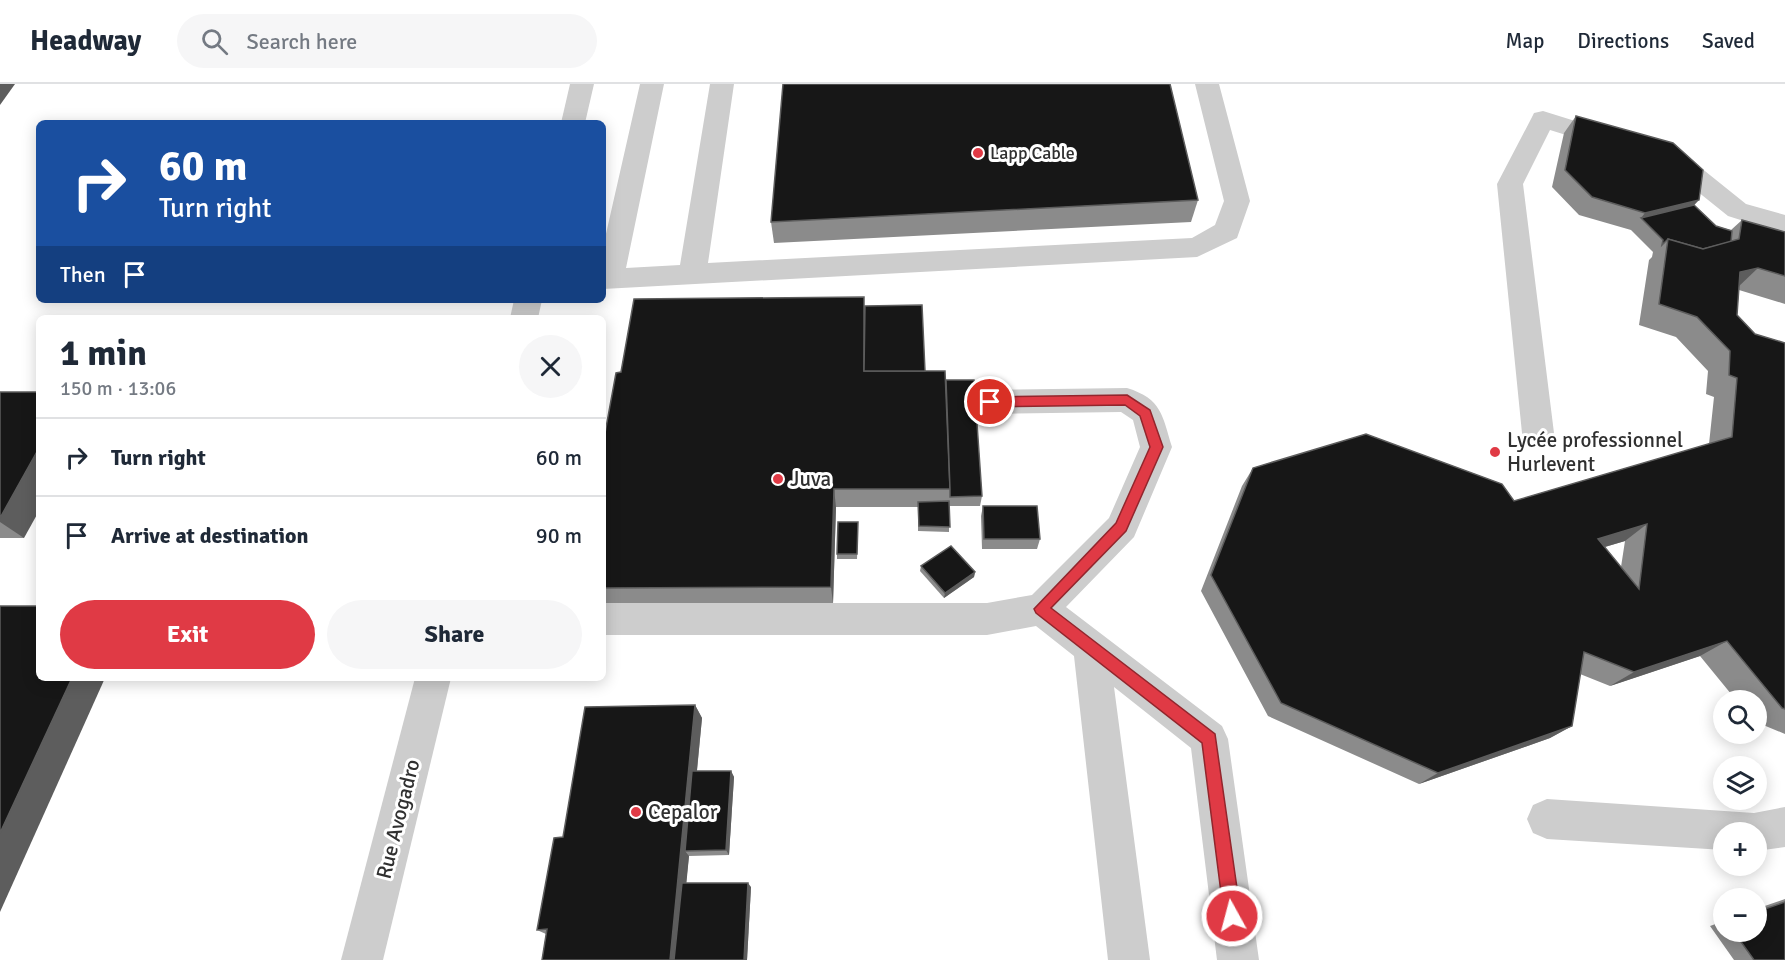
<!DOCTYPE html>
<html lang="en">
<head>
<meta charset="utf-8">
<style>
  :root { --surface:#fff; --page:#f6f6f7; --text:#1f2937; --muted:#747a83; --line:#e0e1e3; --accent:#e03a45 }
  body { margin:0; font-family:Signika,sans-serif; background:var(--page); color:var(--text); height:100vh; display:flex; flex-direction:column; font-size:22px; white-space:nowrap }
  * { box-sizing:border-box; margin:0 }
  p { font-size:20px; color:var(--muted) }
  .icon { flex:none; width:33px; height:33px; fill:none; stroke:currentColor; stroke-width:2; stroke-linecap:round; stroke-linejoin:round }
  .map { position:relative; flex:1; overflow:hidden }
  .side { position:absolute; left:36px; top:231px; width:570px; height:366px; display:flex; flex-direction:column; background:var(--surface); border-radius:9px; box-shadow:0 3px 15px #0003 }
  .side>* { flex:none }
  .hud { position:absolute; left:36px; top:36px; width:570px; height:183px; border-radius:9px; box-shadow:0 3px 15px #0003; background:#1a4fa0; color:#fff; overflow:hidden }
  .controls { position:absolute; left:1713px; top:606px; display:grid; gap:12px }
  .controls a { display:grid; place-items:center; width:54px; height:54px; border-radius:50%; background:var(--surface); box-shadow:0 3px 15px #0003; font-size:30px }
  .pin { position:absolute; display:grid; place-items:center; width:51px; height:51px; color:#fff; margin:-26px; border:3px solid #fff; border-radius:50%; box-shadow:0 2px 6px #0007 }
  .me { position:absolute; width:66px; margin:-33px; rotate:353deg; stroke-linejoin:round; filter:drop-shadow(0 0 4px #0008) }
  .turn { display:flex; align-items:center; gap:21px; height:126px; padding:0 24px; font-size:27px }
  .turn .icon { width:78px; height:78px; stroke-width:2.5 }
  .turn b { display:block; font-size:42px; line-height:51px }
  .then { display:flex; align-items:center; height:57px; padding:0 24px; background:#0003; gap:12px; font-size:22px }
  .round { display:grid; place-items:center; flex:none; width:63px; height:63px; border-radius:32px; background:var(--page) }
  .head { display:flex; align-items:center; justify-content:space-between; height:102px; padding:0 24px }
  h1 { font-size:36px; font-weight:800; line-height:45px }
  .cta { display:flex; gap:12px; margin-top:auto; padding:12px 24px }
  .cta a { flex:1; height:69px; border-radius:36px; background:var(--accent); color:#fff; font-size:24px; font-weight:800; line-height:69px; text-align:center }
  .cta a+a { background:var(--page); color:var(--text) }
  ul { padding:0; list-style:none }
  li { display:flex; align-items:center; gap:18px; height:78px; padding:0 24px; border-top:2px solid var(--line) }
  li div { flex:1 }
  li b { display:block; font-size:22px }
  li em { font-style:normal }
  header { display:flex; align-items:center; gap:36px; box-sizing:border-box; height:84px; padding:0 30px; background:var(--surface); border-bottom:2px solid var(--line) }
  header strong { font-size:28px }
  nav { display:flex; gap:33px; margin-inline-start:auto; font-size:21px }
  .search { width:420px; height:54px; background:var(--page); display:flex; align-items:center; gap:15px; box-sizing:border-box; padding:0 21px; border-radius:33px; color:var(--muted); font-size:22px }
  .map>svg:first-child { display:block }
</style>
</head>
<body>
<header>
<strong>Headway</strong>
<div class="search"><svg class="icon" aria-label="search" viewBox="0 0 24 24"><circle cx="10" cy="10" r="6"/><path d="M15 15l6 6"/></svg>Search here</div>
<nav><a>Map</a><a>Directions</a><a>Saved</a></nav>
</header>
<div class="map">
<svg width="1785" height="876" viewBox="0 0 1785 876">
  <rect width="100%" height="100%" fill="#fff"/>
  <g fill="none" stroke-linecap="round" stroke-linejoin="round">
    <g fill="#cdcdcd" fill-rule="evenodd">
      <polygon points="570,0 594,0 585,39 561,39"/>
      <polygon points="640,0 664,0 626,184 680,181 710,0 734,0 708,179 1192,154 1215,141 1224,117 1195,0 1219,0 1250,117 1237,154 1197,173 603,205 603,163"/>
      <polygon points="1543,27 1620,51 1624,57 1620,63 1611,65 1550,46 1523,100 1554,349 1549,358 1538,362 1527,358 1522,349 1497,100 1531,35 1534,29"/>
      <polygon points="1665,66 1685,71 1746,120 1785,131 1785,150 1728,132 1667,83 1656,80 1652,74 1656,68"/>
      <polygon points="514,216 542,216 538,234 510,234"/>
      <path d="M 1127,304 C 1162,315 1162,331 1172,363 L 1134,453 L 1066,523 L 1222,642 L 1228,655 L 1259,876 L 1217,876 L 1191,664 L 1114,603 L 1150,876 L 1108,876 L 1074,572 L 1036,542 L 987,551 L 603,551 L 603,519 L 987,519 L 1032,511 L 1109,434 L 1140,363 L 1133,336 L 1121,328 L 990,330 L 979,327 L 975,318 L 979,309 L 990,306 Z"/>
      <polygon points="415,594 451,594 383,876 341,876"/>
      <polygon points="1547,715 1754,729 1785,723 1785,763 1756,767 1756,748 1724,748 1724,766 1547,755 1533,749 1527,735 1533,721"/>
    </g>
  </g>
  <g fill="#8b8b8b" fill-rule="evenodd">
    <path d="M 1576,32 L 1694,121 L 1716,142 L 1731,146 L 1742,136 L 1785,148 L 1785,220 L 1739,206 L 1737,231 L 1755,250 L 1785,259 L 1785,650 L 1756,638 L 1756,616 L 1736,616 L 1700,572 L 1610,602 L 1580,590 L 1572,642 L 1550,654 L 1419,700 L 1268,632 L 1201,507 L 1242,402 L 1253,384 L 1514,417 L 1709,360 L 1714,313 L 1706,310 L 1708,287 L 1676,253 L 1639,241 L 1649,176 L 1652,173 L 1653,168 L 1631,146 L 1579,131 L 1552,103 L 1564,49 ZM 1625,457 L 1621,483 L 1605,463 Z"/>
    <polygon points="1198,116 1191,138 774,159 771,138"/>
    <polygon points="865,222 925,287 946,296 982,412 980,422 949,422 949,448 918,447 918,423 836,423 833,519 603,519 603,354 604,354 621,288"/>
    <polygon points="0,308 24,454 0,454"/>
    <polygon points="983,422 1040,455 1037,465 982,465 981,432"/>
    <polygon points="858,443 857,475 837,475 837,470"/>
    <polygon points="921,482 975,488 974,493 944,514 920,487"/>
    <polygon points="695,621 702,634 697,687 731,687 734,693 729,771 689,772 686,799 751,803 747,876 542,876 546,850 537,846 563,753"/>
    <polygon points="1785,815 1785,876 1734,876 1710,842 1724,837 1724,848 1756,848 1756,825"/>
  </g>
  <g fill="#5d5d5d">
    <polygon points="0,0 15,0 0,21"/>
    <polygon points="1699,116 1683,133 1641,134 1645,129"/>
    <polygon points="1758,184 1736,205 1740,188"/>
    <polygon points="39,364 39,427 24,454 0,438 0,434"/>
    <polygon points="834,405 836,423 833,519 831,503"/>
    <polygon points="1647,440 1625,457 1577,471 1598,455"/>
    <polygon points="975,488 974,493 944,514 945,509"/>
    <polygon points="1727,557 1700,572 1610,602 1634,588"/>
    <polygon points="72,594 105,594 0,828 0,749"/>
    <polygon points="695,621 702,634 689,767 685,767 689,772 679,876 670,876"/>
    <polygon points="1572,642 1550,654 1419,700 1438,689"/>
    <polygon points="731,687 734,693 729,771 726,766"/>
    <polygon points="748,799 751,803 747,876 744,876"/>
  </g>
  <g fill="#171717" stroke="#5d5d5d" stroke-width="1.5" fill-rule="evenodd">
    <polygon points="783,0 1170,0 1198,116 771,138"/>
    <polygon points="1576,32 1673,59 1703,86 1699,116 1645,129 1592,113 1565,86"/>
    <polygon points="1694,121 1716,142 1732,147 1731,158 1703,165 1668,155 1662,161 1663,156 1641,134"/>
    <path d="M 1742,136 L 1785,148 L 1785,192 L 1758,184 L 1740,188 L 1737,231 L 1755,250 L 1785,259 L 1785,625 L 1782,624 L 1727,557 L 1634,588 L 1584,568 L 1572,642 L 1438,689 L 1281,619 L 1211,491 L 1253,384 L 1366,350 L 1502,400 L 1514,417 L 1732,353 L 1737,294 L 1729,291 L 1730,267 L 1697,233 L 1659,220 L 1668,155 L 1703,165 L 1739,155 ZM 1647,440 L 1639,505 L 1598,455 Z"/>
    <polygon points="864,213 864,287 945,287 950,405 834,405 831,503 603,504 603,360 616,289 621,288 634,215"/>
    <polygon points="922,221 925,287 864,287 865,222"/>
    <polygon points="946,296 974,296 982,412 950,413 950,405"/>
    <polygon points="0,308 39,308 39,364 0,434"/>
    <polygon points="949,417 950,443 919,442 918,418"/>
    <polygon points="983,422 1037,422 1040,455 984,455"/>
    <polygon points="838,438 858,438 857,470 837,470"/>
    <polygon points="951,462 975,488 945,509 921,482"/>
    <polygon points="0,522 39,522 39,594 72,594 0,749"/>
    <polygon points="695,621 670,876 542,876 547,845 537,846 554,754 563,753 585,623"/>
    <polygon points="692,687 731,687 726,766 685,767"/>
    <polygon points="682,799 748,799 744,876 674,876"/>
    <polygon points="1785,818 1785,876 1754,876 1734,848 1756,848 1756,828"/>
  </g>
  <polygon fill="#e03a45" stroke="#92262d" stroke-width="1.5" points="1127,311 1150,326 1163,363 1126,447 1051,524 1215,650 1241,832 1238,838 1232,840 1226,838 1224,832 1202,659 1036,529 1034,525 1116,439 1150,363 1140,332 1125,321 990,323 983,318 990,313"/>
  <g fill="#e03a45" stroke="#fff" stroke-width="2">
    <circle cx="978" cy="69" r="6"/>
    <circle cx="1495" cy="368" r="6"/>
    <circle cx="778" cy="395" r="6"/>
    <circle cx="636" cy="728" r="6"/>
  </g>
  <g text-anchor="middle" stroke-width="6" stroke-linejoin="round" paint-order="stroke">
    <g font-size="18" fill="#303030" stroke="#fff" text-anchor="start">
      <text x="990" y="75">Lapp Cable</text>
    </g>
    <g font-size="21" fill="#303030" stroke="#fff" text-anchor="start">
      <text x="1507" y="363">Lycée professionnel<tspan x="1507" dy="24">Hurlevent</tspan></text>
      <text x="790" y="402">Juva</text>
      <text x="648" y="735">Cepalor</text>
    </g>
    <g font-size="21" fill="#303030" stroke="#fff">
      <text transform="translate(398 735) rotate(-76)" y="7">Rue Avogadro</text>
    </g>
  </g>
</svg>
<div class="controls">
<a><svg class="icon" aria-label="search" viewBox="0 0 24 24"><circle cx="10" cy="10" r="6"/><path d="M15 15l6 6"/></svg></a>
<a><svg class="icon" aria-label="layers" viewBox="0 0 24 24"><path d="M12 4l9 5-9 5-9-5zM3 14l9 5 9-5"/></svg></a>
<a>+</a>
<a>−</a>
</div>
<div class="pin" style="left:990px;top:318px;background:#d93025"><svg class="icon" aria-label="arrive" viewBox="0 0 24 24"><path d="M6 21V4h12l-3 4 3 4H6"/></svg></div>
<svg class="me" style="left:1232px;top:832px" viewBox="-20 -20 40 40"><circle r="17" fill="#e03a45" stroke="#fff" stroke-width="3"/><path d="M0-11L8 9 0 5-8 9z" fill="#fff"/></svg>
<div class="hud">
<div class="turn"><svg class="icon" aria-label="right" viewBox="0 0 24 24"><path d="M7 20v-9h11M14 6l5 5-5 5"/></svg><div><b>60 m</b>Turn right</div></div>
<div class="then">Then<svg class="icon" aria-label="arrive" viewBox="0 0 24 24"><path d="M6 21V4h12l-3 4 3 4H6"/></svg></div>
</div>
<section class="side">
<div class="head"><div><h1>1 min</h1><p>150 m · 13:06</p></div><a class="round"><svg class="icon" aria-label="close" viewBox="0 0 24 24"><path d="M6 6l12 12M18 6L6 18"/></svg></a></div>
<ul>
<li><svg class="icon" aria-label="right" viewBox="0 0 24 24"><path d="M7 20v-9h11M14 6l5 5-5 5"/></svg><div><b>Turn right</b></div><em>60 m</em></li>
<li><svg class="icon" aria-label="arrive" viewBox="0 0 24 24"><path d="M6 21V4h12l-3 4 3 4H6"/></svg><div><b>Arrive at destination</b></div><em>90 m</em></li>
</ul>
<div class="cta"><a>Exit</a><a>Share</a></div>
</section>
</div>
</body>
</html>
